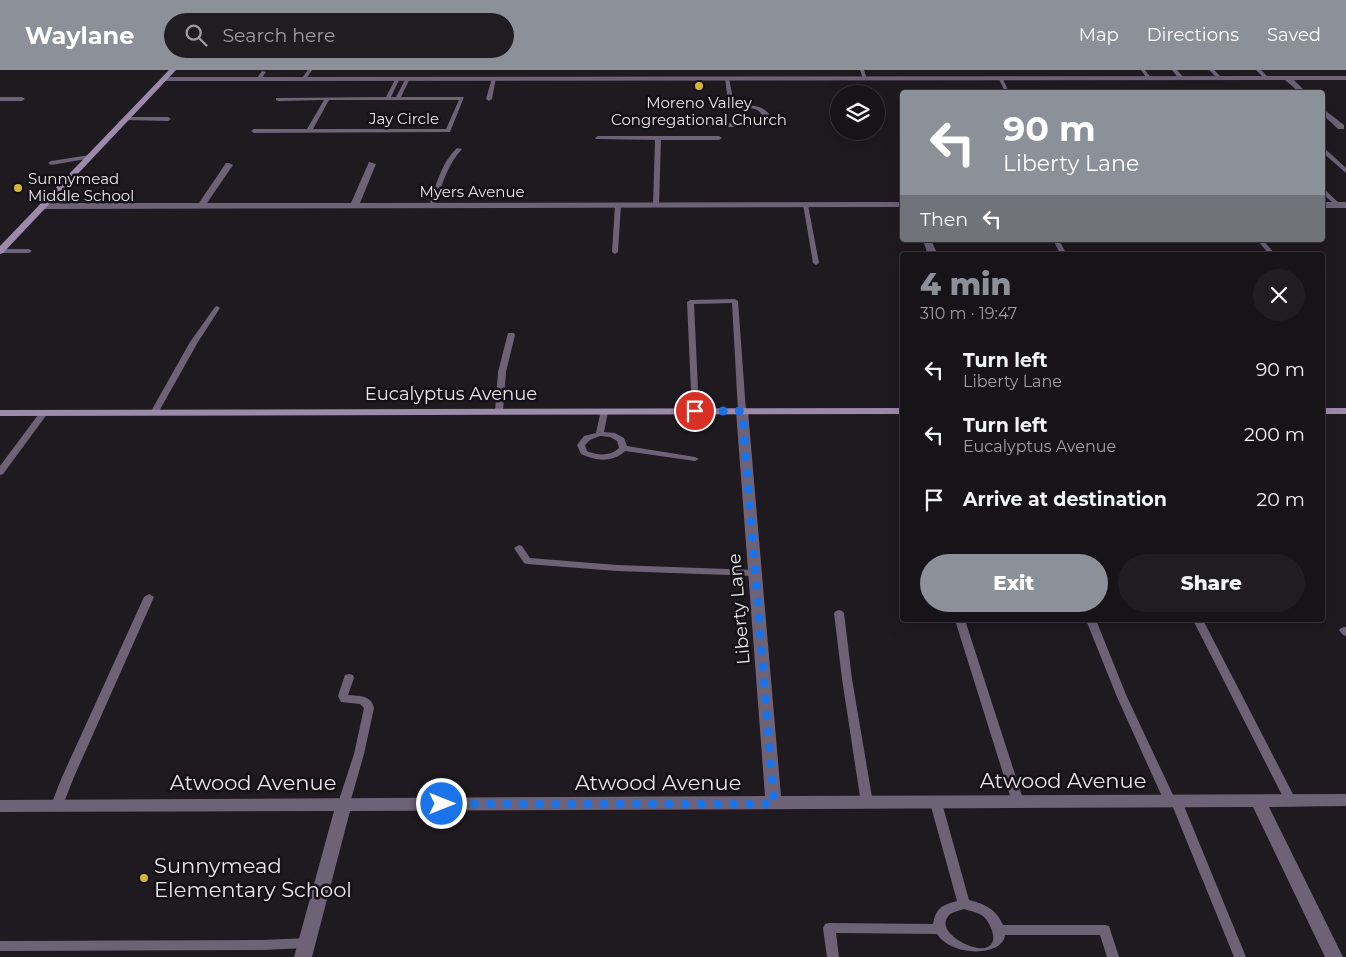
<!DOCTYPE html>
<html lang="en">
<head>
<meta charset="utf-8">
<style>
  :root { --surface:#161418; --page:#1f1d21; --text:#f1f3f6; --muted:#9e9ea2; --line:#353337; --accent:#8c9099 }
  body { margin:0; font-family:Montserrat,sans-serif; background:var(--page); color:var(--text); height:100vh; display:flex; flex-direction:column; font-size:19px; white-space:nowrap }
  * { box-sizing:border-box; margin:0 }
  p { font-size:16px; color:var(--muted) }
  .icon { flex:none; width:28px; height:28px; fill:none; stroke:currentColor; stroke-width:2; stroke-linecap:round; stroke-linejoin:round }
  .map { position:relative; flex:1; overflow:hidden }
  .panel { position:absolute; left:900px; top:182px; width:425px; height:370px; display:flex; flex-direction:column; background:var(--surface); border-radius:5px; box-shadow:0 5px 20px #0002,0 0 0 1px var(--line) }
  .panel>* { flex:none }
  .guide { position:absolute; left:900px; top:20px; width:425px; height:152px; border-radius:5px; box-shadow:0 5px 20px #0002,0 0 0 1px var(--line); background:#8c9099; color:#fff; overflow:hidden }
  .tools { position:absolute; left:830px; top:15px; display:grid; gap:10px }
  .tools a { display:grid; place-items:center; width:55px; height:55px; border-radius:50%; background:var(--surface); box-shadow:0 5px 20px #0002,0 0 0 1px var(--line); font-size:25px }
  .pin { position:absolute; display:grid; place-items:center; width:42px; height:42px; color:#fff; margin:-21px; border:2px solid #fff; border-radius:50%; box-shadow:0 1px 5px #0007 }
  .me { position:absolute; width:55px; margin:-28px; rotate:90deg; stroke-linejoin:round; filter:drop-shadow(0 0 4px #0008) }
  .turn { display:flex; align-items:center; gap:18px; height:105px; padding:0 20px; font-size:22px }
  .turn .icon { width:65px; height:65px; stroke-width:2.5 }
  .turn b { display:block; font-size:35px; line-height:42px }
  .then { display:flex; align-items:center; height:48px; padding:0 20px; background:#0003; gap:10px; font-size:19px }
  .round { display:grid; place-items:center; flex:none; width:52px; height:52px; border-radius:26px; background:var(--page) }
  .headline { display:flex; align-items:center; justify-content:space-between; height:85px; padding:0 20px }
  h1 { font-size:30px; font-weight:800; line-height:38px; color:var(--accent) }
  .button { display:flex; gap:10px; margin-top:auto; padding:10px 20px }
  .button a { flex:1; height:58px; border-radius:30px; background:var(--accent); color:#fff; font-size:20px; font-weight:800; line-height:58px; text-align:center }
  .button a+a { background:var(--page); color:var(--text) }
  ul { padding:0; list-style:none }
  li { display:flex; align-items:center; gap:15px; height:65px; padding:0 20px }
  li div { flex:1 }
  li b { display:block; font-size:19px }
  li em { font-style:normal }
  header { display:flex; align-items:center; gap:30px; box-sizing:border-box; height:70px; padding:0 25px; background:var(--accent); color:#fff }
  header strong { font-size:24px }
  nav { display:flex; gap:28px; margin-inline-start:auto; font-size:18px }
  .search { width:350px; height:45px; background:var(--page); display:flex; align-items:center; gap:12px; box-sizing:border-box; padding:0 18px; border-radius:28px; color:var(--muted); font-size:19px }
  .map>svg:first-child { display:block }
</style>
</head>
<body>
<header>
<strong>Waylane</strong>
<div class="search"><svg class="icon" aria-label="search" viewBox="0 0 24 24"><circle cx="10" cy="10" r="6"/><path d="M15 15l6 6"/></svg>Search here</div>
<nav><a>Map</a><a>Directions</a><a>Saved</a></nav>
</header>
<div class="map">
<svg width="1346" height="887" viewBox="0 0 1346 887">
  <rect width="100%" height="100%" fill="#1e1a20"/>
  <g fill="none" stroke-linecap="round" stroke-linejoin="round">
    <g fill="#6d6276" fill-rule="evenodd">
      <polygon points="308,0 312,0 306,9 302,9 302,8"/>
      <polygon points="860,0 864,0 867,9 863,9"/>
      <polygon points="1141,0 1145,0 1152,9 1152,10 1148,10"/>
      <polygon points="1172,0 1177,0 1184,8 1184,10 1180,10"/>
      <polygon points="1209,0 1214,0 1222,8 1218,9"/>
      <polygon points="1256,0 1261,0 1269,8 1265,9"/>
      <polygon points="262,1 266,2 261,9 257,9 257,8"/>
      <path d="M 398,7 L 400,8 L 391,27 L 396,27 L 406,8 L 408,7 L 410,8 L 401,27 L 464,27 L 450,62 L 254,63 L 251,61 L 254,59 L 307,59 L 324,30 L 278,31 L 276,30 L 276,28 L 386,27 L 396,8 ZM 329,30 L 459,30 L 446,59 L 313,59 Z"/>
      <polygon points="494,7 496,8 492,29 489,31 486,29 492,8"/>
      <path d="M 725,7 L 729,8 L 732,24 L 736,31 C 749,39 757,31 769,44 L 769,54 L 759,57 L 691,57 L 691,55 L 693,54 L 759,53 L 764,52 C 762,33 746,41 732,33 L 727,24 Z"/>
      <polygon points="998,7 1002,7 1009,22 1005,22"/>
      <polygon points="0,27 22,27 25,29 22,31 0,31"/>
      <polygon points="126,47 168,47 171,49 168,51 124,50 123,49"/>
      <polygon points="598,66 719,66 722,68 719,70 661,70 659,135 656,137 653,135 655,70 596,69 595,68"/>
      <polygon points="1322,76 1346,98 1346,103 1322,82"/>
      <path d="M 457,78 L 462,79 C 447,95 442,115 435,136 L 430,137 L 429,136 C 436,116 441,93 457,78 Z"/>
      <polygon points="90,85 93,87 92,88 51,95 48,93 51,91"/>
      <polygon points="1322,117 1340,134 1340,136 1336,136 1322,123"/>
      <polygon points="618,133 621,135 618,182 615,184 612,182 615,135"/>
      <polygon points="803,134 808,135 819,193 816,195 813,193"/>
      <polygon points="1053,170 1059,170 1067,185 1061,185"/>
      <polygon points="1257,170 1263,170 1276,185 1270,185"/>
      <polygon points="0,179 29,179 32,181 29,183 1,183"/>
      <polygon points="735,229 738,231 746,341 742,343 738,341 732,233 694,234 699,341 698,343 692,343 687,232 690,230"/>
      <polygon points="217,236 220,238 198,272 158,343 154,345 151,345 150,343 190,272 215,237"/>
      <polygon points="508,263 514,263 515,265 506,302 503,342 499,344 495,342 498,302"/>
      <path d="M 601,340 L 604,340 L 608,342 L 604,362 L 615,363 L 624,368 L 627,376 L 695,387 L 699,389 L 695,391 L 625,381 C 613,393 595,391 581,384 L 577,375 L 584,366 L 596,363 ZM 600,366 L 610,367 L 617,371 L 619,378 C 610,386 599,386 587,381 L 585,375 L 590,370 Z"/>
      <polygon points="41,341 44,341 48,343 3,404 0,405 0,396"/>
      <polygon points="519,475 522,476 530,488 617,495 755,500 760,503 755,506 617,501 527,494 524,493 514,478"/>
      <polygon points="149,524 154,527 74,707 63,735 61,738 57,739 53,738 51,735 62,707 144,527"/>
      <polygon points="839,540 842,541 844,543 852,609 873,733 871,736 867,737 863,736 861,733 842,609 834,543 836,541"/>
      <polygon points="955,550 965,550 1024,732 1022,735 1018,736 1014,735 1012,732"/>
      <polygon points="1086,550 1096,550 1127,627 1174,727 1180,728 1182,731 1246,887 1234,887 1172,735 1166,734 1164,731 1117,627"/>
      <polygon points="1193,550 1203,550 1296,730 1294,733 1290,734 1286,733"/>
      <polygon points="1344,557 1346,557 1346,566 1343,565 1339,560 1341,558"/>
      <path d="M 349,604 L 353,605 L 354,608 L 348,625 C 360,626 371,625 374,638 L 364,684 L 350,733 L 348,736 L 344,737 L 340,736 L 338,733 L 354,684 L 364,638 L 360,634 L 341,632 L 338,626 L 345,605 Z"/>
      <path d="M 936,729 L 940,730 L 942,733 L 969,830 C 985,834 996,839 1003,855 L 1105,855 L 1109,856 L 1119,887 L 1107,887 L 1100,865 L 1005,865 C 1003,887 951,887 937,864 L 836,863 L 839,887 L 827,887 L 823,858 L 825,854 L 829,853 L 933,854 C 936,838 942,835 957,831 L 930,733 L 932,730 ZM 964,839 C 970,841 977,842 983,846 C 990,852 1001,874 985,878 C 972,881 938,863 947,848 C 950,842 958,841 964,839 Z"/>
      <polygon points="307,868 311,869 313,873 311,877 307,878 262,880 0,881 0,871 262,870"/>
    </g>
    <g fill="#6d6276" fill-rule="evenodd">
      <polygon points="1346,6 1346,10 1294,10 1306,22 1299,22 1285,10 164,11 161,9 164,7"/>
      <polygon points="1322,38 1344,55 1344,59 1338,59 1322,44"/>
      <polygon points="369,92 376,94 360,133 902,132 902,137 42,139 38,136 42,133 199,133 226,93 229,93 233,95 207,133 351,133"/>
      <rect x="1322" y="132" width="24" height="6"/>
      <polygon points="923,170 931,170 938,185 928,185"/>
      <polygon points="742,338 748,341 781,726 1346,724 1346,736 1269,737 1343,887 1325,887 1253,737 350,741 312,887 294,887 334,741 0,742 0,730 765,726 736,341"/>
    </g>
    <g fill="#9c8aaa" fill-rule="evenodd">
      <polygon points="169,0 176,0 3,183 0,184 0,176"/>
      <polygon points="902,338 902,344 0,346 0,340"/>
      <rect x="1322" y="338" width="24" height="6"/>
    </g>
  </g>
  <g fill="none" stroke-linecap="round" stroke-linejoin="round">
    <polyline stroke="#1a73e8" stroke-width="9" stroke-dasharray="0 16.2" points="442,734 774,734 742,341 695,341"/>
  </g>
  <g fill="#d3b635" stroke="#141117" stroke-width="2">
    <circle cx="699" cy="16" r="5"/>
    <circle cx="18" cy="118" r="5"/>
    <circle cx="144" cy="808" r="5"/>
  </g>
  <g text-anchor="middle" stroke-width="5" stroke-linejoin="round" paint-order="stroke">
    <g font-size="15" fill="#e9e6eb" stroke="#141117">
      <text x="699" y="38">Moreno Valley<tspan x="699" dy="17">Congregational Church</tspan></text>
      <text x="28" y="114" text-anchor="start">Sunnymead<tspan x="28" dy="17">Middle School</tspan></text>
    </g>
    <g font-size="15" fill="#e9e6eb" stroke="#141117">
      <text x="404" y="54">Jay Circle</text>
      <text x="472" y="127">Myers Avenue</text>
    </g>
    <g font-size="18" fill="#e9e6eb" stroke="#141117">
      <text x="451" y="330">Eucalyptus Avenue</text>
      <text transform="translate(739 539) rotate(-95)" y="6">Liberty Lane</text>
    </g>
    <g font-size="21" fill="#e9e6eb" stroke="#141117">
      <text x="1063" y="718">Atwood Avenue</text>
      <text x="253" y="720">Atwood Avenue</text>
      <text x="658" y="720">Atwood Avenue</text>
    </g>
    <g font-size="21" fill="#e9e6eb" stroke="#141117" text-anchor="start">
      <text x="154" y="803">Sunnymead<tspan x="154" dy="24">Elementary School</tspan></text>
    </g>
  </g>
</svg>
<div class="tools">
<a><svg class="icon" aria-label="layers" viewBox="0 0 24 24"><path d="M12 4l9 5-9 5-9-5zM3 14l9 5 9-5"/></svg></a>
</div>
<div class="pin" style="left:695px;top:341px;background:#d93025"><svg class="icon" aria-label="arrive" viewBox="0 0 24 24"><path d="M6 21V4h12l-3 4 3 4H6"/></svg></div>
<svg class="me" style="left:442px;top:734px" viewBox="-20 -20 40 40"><circle r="17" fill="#1a73e8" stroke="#fff" stroke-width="3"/><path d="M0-11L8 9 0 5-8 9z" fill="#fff"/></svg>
<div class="guide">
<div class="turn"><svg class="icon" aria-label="left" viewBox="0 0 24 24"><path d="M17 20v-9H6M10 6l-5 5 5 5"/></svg><div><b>90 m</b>Liberty Lane</div></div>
<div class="then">Then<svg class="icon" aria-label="left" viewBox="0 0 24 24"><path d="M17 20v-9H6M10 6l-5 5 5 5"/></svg></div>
</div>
<section class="panel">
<div class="headline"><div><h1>4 min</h1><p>310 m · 19:47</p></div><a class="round"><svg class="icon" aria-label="close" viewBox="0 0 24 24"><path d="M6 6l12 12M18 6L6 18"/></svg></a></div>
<ul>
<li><svg class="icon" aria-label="left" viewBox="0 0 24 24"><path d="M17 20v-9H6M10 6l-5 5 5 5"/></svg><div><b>Turn left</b><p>Liberty Lane</p></div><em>90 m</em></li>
<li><svg class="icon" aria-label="left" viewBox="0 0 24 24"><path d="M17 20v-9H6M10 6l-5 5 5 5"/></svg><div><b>Turn left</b><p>Eucalyptus Avenue</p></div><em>200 m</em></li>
<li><svg class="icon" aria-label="arrive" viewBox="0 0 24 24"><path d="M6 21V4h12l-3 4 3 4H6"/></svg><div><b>Arrive at destination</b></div><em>20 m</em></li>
</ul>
<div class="button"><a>Exit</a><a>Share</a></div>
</section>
</div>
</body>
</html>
